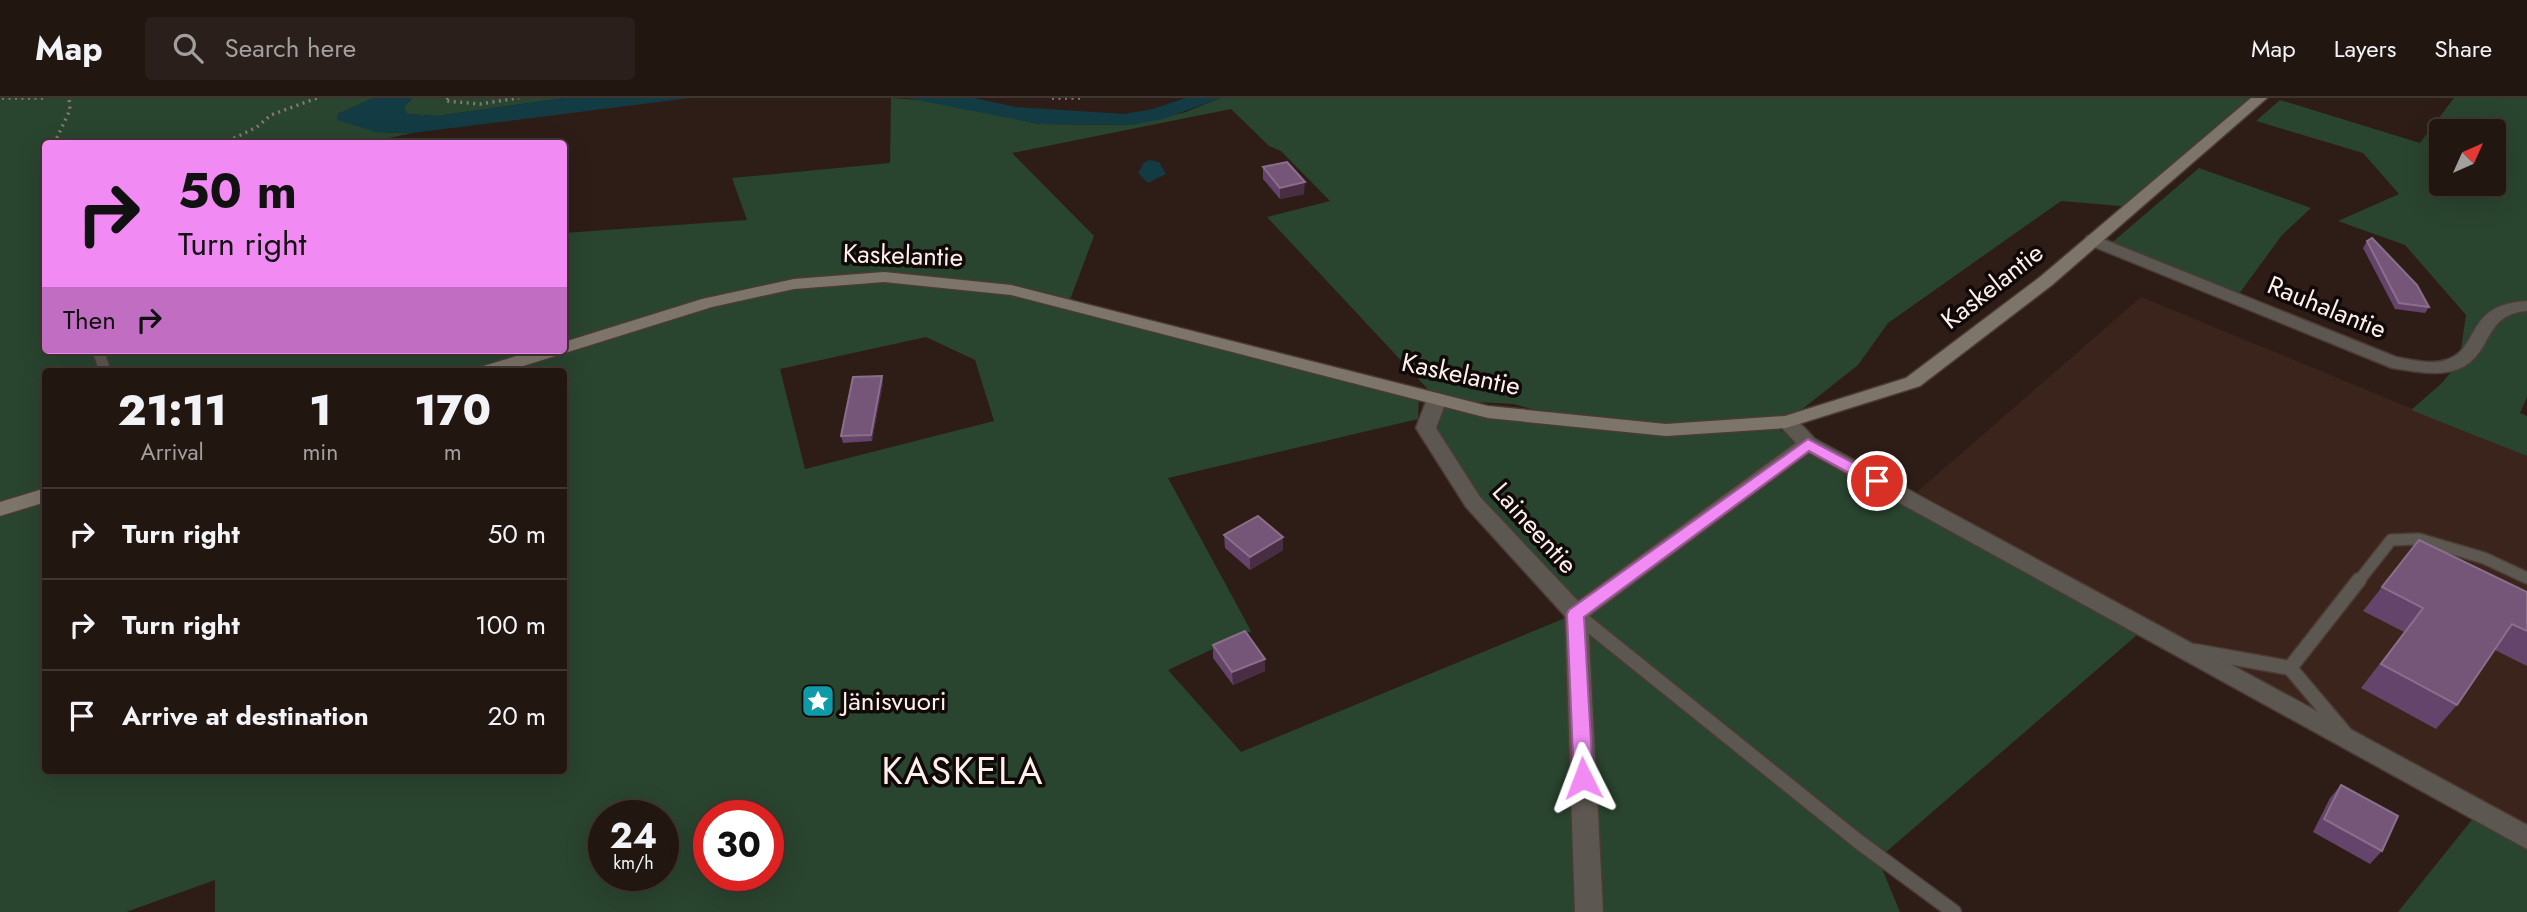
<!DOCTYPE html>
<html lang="en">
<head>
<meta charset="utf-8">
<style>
  :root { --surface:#221611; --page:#2a1f1a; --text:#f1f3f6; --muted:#a29f9f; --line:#3f3531 }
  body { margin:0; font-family:Jost,sans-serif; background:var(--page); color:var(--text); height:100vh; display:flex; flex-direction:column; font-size:26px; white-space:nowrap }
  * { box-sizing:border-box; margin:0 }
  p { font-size:23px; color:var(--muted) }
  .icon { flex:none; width:38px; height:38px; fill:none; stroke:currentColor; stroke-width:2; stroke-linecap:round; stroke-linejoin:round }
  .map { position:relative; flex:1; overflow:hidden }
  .panel { position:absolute; left:42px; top:270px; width:525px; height:406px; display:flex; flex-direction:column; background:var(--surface); border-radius:7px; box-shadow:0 7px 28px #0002,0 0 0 2px var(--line) }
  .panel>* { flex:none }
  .guide { position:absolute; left:42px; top:42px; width:525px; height:214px; border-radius:7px; box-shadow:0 7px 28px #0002,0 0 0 2px var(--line); background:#f28af3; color:#111; overflow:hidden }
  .needle { width:46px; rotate:45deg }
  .controls { position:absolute; left:2429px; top:21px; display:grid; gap:14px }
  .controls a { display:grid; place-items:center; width:77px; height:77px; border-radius:7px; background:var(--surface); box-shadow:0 7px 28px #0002,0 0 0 2px var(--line); font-size:35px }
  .speed { position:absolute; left:588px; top:702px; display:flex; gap:14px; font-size:35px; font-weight:700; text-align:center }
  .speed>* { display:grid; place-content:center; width:91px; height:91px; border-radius:50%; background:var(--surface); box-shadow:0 7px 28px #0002,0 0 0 2px var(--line); line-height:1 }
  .speed small { font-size:18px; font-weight:400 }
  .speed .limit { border:10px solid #d22; background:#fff; color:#111 }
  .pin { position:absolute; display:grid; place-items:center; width:60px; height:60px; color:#fff; margin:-30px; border:4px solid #fff; border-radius:50%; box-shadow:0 2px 7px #0007 }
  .me { position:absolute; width:77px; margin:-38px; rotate:357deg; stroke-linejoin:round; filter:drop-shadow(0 0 5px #0008) }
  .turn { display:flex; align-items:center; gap:24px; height:147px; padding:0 21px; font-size:32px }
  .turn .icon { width:91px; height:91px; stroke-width:2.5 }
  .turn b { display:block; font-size:49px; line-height:60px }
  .then { display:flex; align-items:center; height:66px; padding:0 21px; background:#0003; gap:14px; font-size:26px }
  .eta { display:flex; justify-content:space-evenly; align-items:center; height:119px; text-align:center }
  .eta b { font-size:42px; font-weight:800; line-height:49px }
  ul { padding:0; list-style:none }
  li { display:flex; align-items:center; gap:21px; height:91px; padding:0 21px; border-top:2px solid var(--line) }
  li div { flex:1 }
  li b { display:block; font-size:26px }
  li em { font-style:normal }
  header { display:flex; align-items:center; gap:42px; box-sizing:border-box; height:98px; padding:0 35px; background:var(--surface); border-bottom:2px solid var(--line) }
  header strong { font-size:33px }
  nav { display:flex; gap:38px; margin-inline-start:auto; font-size:24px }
  .search { width:490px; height:63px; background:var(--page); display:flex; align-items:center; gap:18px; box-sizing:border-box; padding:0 24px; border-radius:7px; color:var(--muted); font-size:26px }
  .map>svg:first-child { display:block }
</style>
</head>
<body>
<header>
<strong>Map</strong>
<div class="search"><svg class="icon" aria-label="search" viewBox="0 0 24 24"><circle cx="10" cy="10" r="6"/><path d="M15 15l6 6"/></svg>Search here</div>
<nav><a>Map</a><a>Layers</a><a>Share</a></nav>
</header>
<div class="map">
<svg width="2527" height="814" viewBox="0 0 2527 814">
  <rect width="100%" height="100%" fill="#2e1d17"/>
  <polygon fill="#3b241c" points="2141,199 2527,358 2527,731 1917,394"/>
  <g fill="#29442f" fill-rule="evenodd">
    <path d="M 0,0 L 374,0 L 338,16 L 376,34 L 412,35 L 362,46 L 46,46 L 46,252 L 564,252 L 564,135 L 747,122 L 732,80 L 890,65 L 891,0 L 935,3 L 1039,26 L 1130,27 L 1186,14 L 1220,0 L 2261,0 L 2132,109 L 2061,103 L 1888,225 L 1858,267 L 1786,324 L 1683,332 L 1778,331 L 2145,530 L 1878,761 L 1900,814 L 215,814 L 215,782 L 126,814 L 0,814 ZM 1231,11 L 1269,48 L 1281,53 L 1330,103 L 1267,119 L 1437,301 L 1426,330 L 1473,404 L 1575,516 L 1241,654 L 1168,572 L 1251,533 L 1168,380 L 1418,321 L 1419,297 L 1068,207 L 1094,138 L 1012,55 ZM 926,239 L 975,262 L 994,323 L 805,371 L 780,271 ZM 46,273 L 564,273 L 564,672 L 46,672 ZM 1442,302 L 1513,306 L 1574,322 ZM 604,718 L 663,718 L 663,777 L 604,777 ZM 709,718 L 768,718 L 768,777 L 709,777 Z"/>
    <polygon points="412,0 564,0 437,18 407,16 404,9"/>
    <path d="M 2454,0 L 2527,0 L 2527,299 L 2520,315 L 2527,318 L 2527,358 L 2411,312 L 2442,285 L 2459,264 L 2466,217 L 2405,147 L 2338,123 L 2399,96 L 2363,55 L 2256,23 L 2280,2 L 2420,45 ZM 2441,33 L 2494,33 L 2494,86 L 2441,86 Z"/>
    <polygon points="2199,70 2311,110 2282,137 2236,200 2108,148"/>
    <polygon points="2479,713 2527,740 2527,814 2398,814"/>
  </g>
  <g fill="#123b44">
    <polygon points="374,0 412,0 404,9 407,16 436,18 564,0 690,0 412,35 376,34 337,22 338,16"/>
    <polygon points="907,0 974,0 1016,9 1124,16 1153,11 1185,0 1220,0 1163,21 1130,27 1039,26"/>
    <polygon points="1149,62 1159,64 1166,76 1148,85 1138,75 1144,65"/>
  </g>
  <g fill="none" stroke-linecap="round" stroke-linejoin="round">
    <defs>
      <g id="lane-far1">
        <polyline points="98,252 105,273"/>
        <polyline points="2358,484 2391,442 2419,441 2484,460 2527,480"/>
      </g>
      <g id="lane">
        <polyline points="1578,518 1859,744 1954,814"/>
        <polyline points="2195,553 2290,570 2359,482"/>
        <polyline points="2290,570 2344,634"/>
      </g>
      <g id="street">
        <path d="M 2093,137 L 2396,259 C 2412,262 2431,267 2446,262 C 2481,251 2464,206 2527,203 L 2527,213 C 2484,216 2493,253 2463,269 C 2441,280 2415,273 2392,270 L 2087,146 L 2085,142 L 2087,138 Z"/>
        <path d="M 1437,295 L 1444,297 L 1447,301 L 1436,330 L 1480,399 L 1578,503 L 1796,345 L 1776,324 L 1779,320 C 1795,315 1805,331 1815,341 L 2527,727 L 2527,751 L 1809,355 L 1588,519 L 1603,814 L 1575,814 L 1565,518 L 1466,409 L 1416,330 L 1427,301 L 1430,297 Z"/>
      </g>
      <g id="secondary">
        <polygon points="2251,0 2267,0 2052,187 1920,288 1786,330 1666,338 1488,320 1011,197 884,184 794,191 712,209 507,273 478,273 480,269 536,252 564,252 564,244 702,201 794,181 884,174 1011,187 1488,308 1666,326 1785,318 1906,280 2040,179"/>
        <polygon points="46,390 46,404 0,418 0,404"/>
      </g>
    </defs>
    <use href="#lane-far1" stroke="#4b3b35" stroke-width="14"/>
    <use href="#lane" stroke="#4b3b35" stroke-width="17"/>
    <use href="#street" stroke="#4b3b35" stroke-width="3"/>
    <use href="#secondary" stroke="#4b3b35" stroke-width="3"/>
    <g stroke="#877772" stroke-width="3.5" stroke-dasharray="2 4.5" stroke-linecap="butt">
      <polyline points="2,0 46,0"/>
      <polyline points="448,0 445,3 480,6 519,0"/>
      <polyline points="1052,0 1083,0"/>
      <polyline points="54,46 70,12 69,0"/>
      <polyline points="222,46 257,29 271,17 317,0"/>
    </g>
    <use href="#lane-far1" stroke="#5c5750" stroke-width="11"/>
    <use href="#lane" stroke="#5c5750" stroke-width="14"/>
    <use href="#street" fill="#5c5750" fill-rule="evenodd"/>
    <use href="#secondary" fill="#7e756a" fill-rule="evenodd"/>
  </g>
  <g fill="#64446a">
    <polygon points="1263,69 1304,96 1280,101 1263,81"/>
    <polygon points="2367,143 2429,209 2425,215 2395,211 2363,150"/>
    <polygon points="882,278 883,285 872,343 843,345 841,338"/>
    <polygon points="1224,437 1283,452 1250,472 1225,450"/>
    <polygon points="2419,442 2527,494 2527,568 2495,552 2457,607 2436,631 2361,590 2404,534 2363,513"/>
    <polygon points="1213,547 1265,573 1233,587 1213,560"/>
    <polygon points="2341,687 2382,753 2370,766 2313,734 2330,700"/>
  </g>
  <g fill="#482d43">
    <polygon points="1305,84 1304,96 1280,101 1280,90"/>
    <polygon points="882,278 883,285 872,343 871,337"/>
    <polygon points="1283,439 1283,452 1250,472 1250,459"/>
    <polygon points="1265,561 1265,573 1233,587 1232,574"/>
  </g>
  <g fill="#755678" stroke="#8a6e8a" stroke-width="2">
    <polygon points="1287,64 1305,84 1280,90 1263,69"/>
    <polygon points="2372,140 2417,187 2429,209 2399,205 2367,143"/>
    <polygon points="882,278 871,337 841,338 853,279"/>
    <polygon points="1258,418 1283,439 1250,459 1224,437"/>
    <polygon points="2419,442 2527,494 2527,533 2512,526 2457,607 2381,566 2423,510 2382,489"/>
    <polygon points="1245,533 1265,561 1232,574 1213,547"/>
    <polygon points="2341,687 2398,718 2382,753 2324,721"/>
  </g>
  <polygon fill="#f28af3" stroke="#9d5a9e" stroke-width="2" points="1808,341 1882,380 1884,383 1877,389 1871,387 1809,353 1584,519 1593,680 1590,685 1583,688 1576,685 1574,680 1567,516 1569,512"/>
  <defs>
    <symbol id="sight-square" viewBox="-11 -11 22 22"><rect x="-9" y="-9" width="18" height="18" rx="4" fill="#0f9aa8" stroke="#100907"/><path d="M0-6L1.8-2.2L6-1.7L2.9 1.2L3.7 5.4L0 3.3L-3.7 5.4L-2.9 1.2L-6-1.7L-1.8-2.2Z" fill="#fff"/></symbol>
  </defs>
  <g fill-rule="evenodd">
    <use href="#sight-square" x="799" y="584" width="38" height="38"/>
  </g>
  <g text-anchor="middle" stroke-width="7" stroke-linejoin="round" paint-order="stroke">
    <g font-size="26" fill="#fdf0ec" stroke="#100907">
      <text transform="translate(903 157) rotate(2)" y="9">Kaskelantie</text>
      <text transform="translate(1992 188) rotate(-38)" y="9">Kaskelantie</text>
      <text transform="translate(2327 209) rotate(22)" y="9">Rauhalantie</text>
      <text transform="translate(1461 276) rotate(12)" y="9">Kaskelantie</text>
      <text transform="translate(1535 430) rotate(48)" y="9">Laineentie</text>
    </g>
    <g font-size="26" fill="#fdf0ec" stroke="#100907" text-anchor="start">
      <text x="842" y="612">Jänisvuori</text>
    </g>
    <g font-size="37" letter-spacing="2" fill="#fdf0ec" stroke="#100907">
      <text x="963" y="686">KASKELA</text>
    </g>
  </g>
</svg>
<div class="controls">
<a><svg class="needle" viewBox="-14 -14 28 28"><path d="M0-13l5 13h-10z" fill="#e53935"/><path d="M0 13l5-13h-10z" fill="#a29f9f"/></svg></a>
</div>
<div class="speed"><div>24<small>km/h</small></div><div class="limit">30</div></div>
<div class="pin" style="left:1877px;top:383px;background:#d93025"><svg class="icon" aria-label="arrive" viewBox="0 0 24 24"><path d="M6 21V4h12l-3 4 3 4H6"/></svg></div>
<svg class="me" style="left:1583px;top:680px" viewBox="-20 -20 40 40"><path d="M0-17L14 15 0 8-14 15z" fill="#f28af3" stroke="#fff" stroke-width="4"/></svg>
<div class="guide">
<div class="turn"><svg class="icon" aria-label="right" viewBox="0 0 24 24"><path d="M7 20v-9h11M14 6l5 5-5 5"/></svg><div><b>50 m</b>Turn right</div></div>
<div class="then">Then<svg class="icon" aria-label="right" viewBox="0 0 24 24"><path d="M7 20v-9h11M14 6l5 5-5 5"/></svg></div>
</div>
<section class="panel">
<div class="eta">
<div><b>21:11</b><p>Arrival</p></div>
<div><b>1</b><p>min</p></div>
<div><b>170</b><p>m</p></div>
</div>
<ul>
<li><svg class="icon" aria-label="right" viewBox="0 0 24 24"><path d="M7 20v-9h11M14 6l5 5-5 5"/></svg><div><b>Turn right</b></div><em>50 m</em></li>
<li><svg class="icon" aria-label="right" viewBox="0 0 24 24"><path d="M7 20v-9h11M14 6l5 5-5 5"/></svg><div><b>Turn right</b></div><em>100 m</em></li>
<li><svg class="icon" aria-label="arrive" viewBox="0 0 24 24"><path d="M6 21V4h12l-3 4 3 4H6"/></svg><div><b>Arrive at destination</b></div><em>20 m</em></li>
</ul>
</section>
</div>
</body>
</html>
